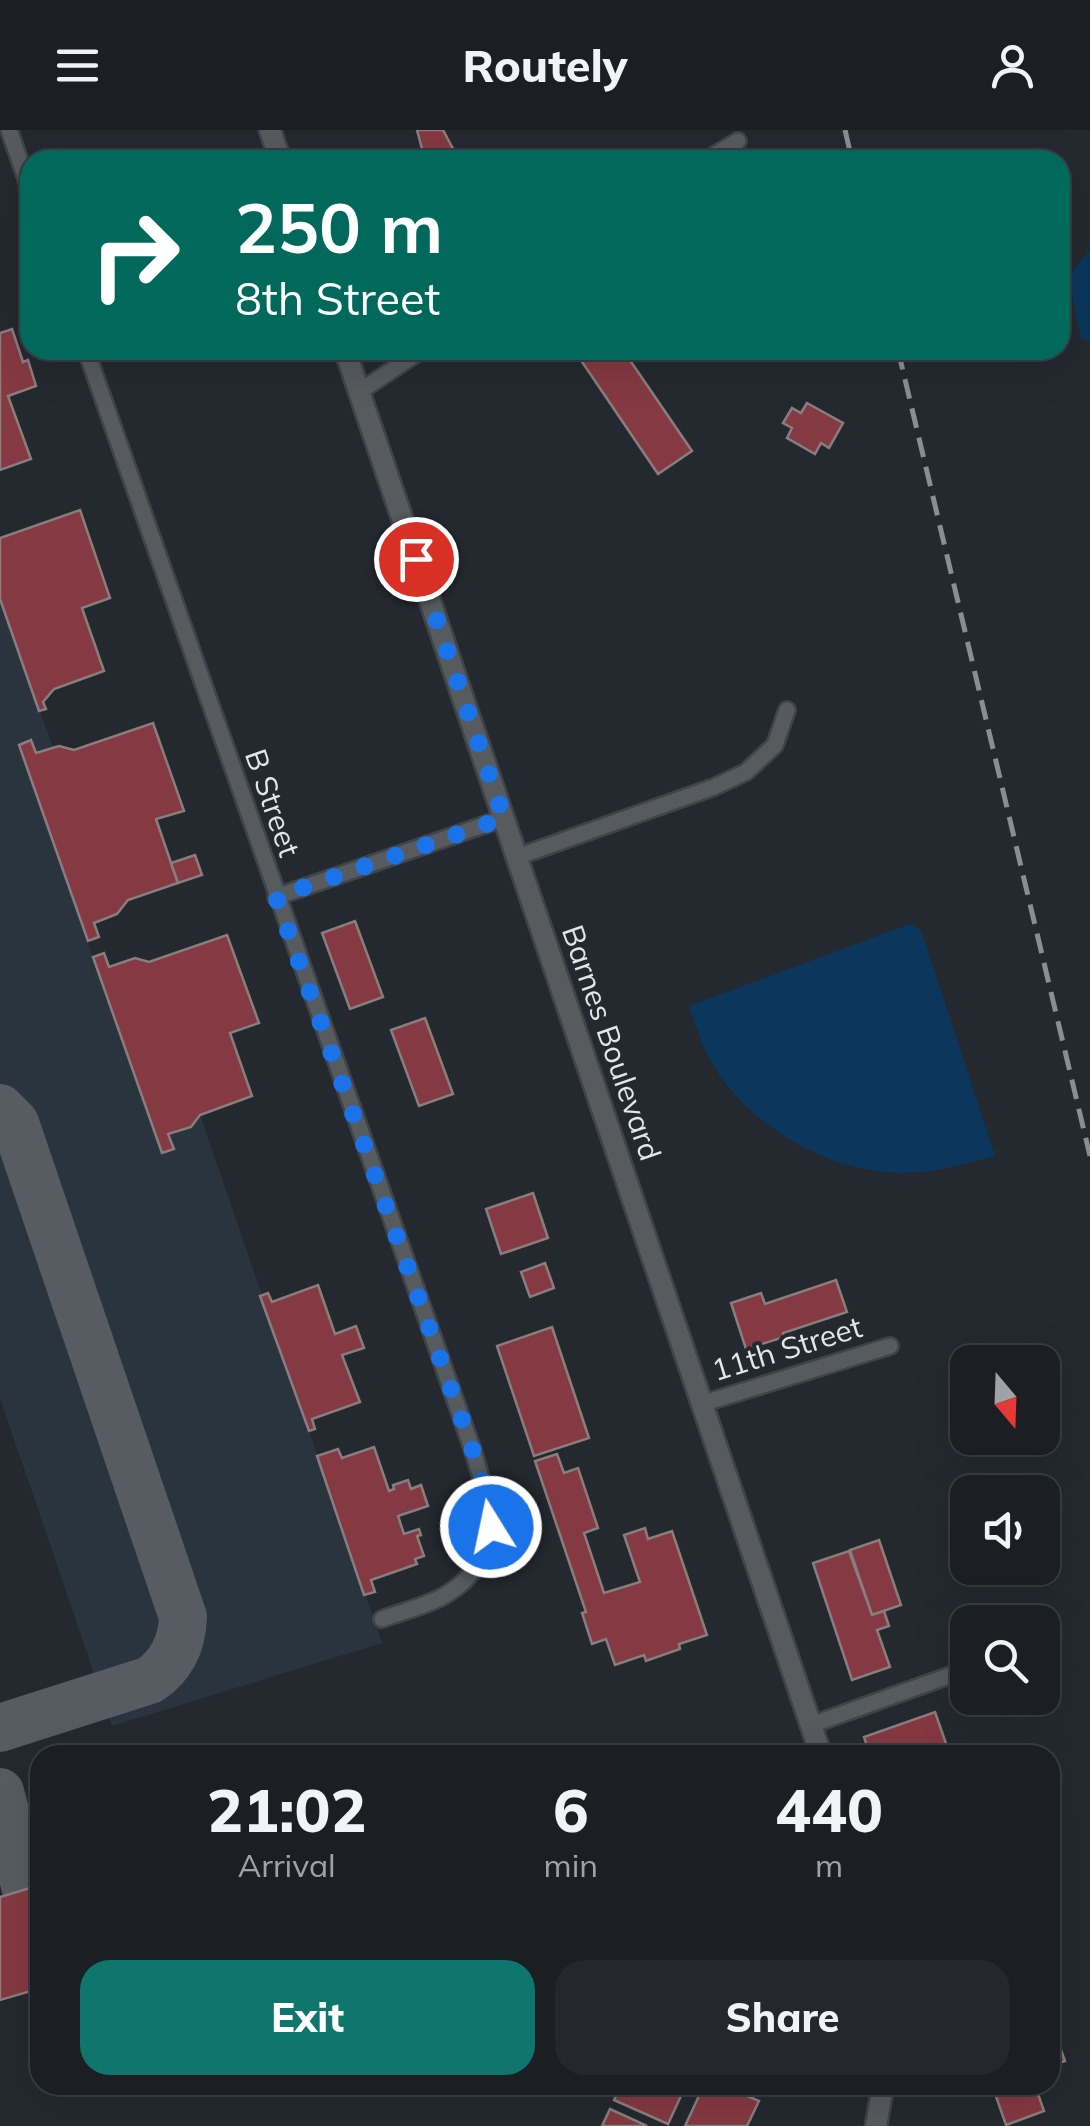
<!DOCTYPE html>
<html lang="en">
<head>
<meta charset="utf-8">
<style>
  :root { --surface:#1b1f24; --page:#24272c; --text:#f1f3f6; --muted:#a0a2a6; --line:#393d41; --accent:#0f766e }
  body { margin:0; font-family:Mulish,sans-serif; background:var(--page); color:var(--text); height:100vh; display:flex; flex-direction:column; font-size:38px; white-space:nowrap }
  * { box-sizing:border-box; margin:0 }
  p { font-size:32px; color:var(--muted) }
  .icon { flex:none; width:55px; height:55px; fill:none; stroke:currentColor; stroke-width:2; stroke-linecap:round; stroke-linejoin:round }
  .map { position:relative; flex:1; overflow:hidden }
  .drawer { position:absolute; left:30px; top:1615px; width:1030px; height:350px; display:flex; flex-direction:column; background:var(--surface); border-radius:30px; box-shadow:0 10px 40px #0002,0 0 0 2px var(--line) }
  .drawer>* { flex:none }
  .top-card { position:absolute; left:20px; top:20px; width:1050px; height:210px; border-radius:30px; box-shadow:0 10px 40px #0002,0 0 0 2px var(--line); background:#00695c; color:#fff; overflow:hidden }
  .needle { width:65px; rotate:161deg }
  .buttons { position:absolute; left:950px; top:1215px; display:grid; gap:20px }
  .buttons a { display:grid; place-items:center; width:110px; height:110px; border-radius:20px; background:var(--surface); box-shadow:0 10px 40px #0002,0 0 0 2px var(--line); font-size:50px }
  .pin { position:absolute; display:grid; place-items:center; width:85px; height:85px; color:#fff; margin:-42px; border:5px solid #fff; border-radius:50%; box-shadow:0 2px 10px #0007 }
  .me { position:absolute; width:110px; margin:-55px; rotate:350deg; stroke-linejoin:round; filter:drop-shadow(0 0 8px #0008) }
  .turn { display:flex; align-items:center; gap:35px; height:210px; padding:0 50px; font-size:45px }
  .turn .icon { width:130px; height:130px; stroke-width:2.5 }
  .turn b { display:block; font-size:70px; line-height:85px }
  .eta { display:flex; justify-content:space-evenly; align-items:center; height:170px; text-align:center }
  .eta b { font-size:60px; font-weight:800; line-height:70px }
  .cta { display:flex; gap:20px; margin-top:auto; padding:20px 50px }
  .cta a { flex:1; height:115px; border-radius:30px; background:var(--accent); color:#fff; font-size:40px; font-weight:800; line-height:115px; text-align:center }
  .cta a+a { background:var(--page); color:var(--text) }
  header { display:flex; justify-content:space-between; align-items:center; height:130px; padding:0 50px; background:var(--surface); font-size:45px; font-weight:800 }
  .map>svg:first-child { display:block }
</style>
</head>
<body>
<header><svg class="icon" aria-label="menu" viewBox="0 0 24 24"><path d="M4 6h16M4 12h16M4 18h16"/></svg>Routely<svg class="icon" aria-label="person" viewBox="0 0 24 24"><circle cx="12" cy="8" r="4"/><path d="M4 21q1-7 8-7t8 7"/></svg></header>
<div class="map">
<svg width="1090" height="1996" viewBox="0 0 1090 1996">
  <rect width="100%" height="100%" fill="#242930"/>
  <polygon fill="#29343f" points="0,469 53,617 36,623 31,611 19,616 161,1022 168,1004 191,997 200,985 382,1513 112,1596 0,1268"/>
  <g fill="#0b375d">
    <polygon points="1090,120 1090,211 1081,209 1068,146"/>
    <path d="M 910,794 L 921,800 L 995,1026 C 970,1032 946,1040 920,1042 C 844,1049 764,1007 720,946 C 705,925 697,899 689,876 Z"/>
  </g>
  <g fill="none" stroke-linecap="round" stroke-linejoin="round">
    <g stroke="#575c62" stroke-width="48">
      <path d="M 0,978 L 15,993 L 183,1487 C 182,1513 172,1535 150,1550 L 0,1598"/>
      <polyline points="0,1662 26,1759"/>
    </g>
  </g>
  <g fill="#853942" stroke="#897e7e" stroke-width="2.5">
    <polygon points="417,0 443,0 459,30 425,30"/>
    <polygon points="12,199 23,232 28,230 36,256 8,266 31,329 0,340 0,203"/>
    <polygon points="574,220 623,220 692,321 658,344"/>
    <polygon points="807,273 843,293 829,318 821,313 815,324 787,308 792,298 783,293 792,278 801,283"/>
    <polygon points="80,380 110,468 82,478 104,541 54,559 43,572 46,579 39,581 0,469 0,408"/>
    <polygon points="153,593 184,681 156,689 178,753 128,770 117,784 94,793 99,807 88,811 19,615 31,610 36,623 59,616 74,620"/>
    <polygon points="195,725 202,745 178,753 171,733"/>
    <polygon points="355,791 383,867 350,879 322,803"/>
    <polygon points="227,805 259,893 230,903 252,966 200,985 191,997 168,1004 174,1019 162,1023 93,827 104,823 109,837 135,828 149,832"/>
    <polygon points="425,888 453,964 419,976 391,900"/>
    <polygon points="533,1063 548,1108 501,1124 486,1079"/>
    <polygon points="545,1133 554,1158 530,1167 521,1142"/>
    <polygon points="836,1150 847,1182 783,1203 784,1207 746,1219 731,1173 761,1163 765,1174"/>
    <polygon points="318,1155 335,1204 356,1196 364,1218 342,1225 360,1272 312,1289 315,1299 309,1301 260,1166 268,1163 272,1172"/>
    <polygon points="552,1197 589,1308 534,1326 497,1216"/>
    <polygon points="374,1317 389,1361 394,1359 393,1355 408,1350 411,1359 421,1355 428,1376 398,1386 404,1404 419,1399 421,1405 417,1406 424,1426 415,1429 417,1434 371,1450 375,1462 364,1465 317,1326 338,1319 342,1328"/>
    <polygon points="557,1324 564,1343 578,1338 598,1398 584,1403 604,1463 640,1452 624,1405 645,1398 648,1409 672,1401 707,1505 679,1514 680,1519 646,1531 644,1525 615,1535 606,1509 592,1514 582,1483 586,1482 535,1331"/>
    <polygon points="879,1410 901,1475 872,1485 850,1420"/>
    <polygon points="849,1421 872,1485 884,1481 889,1496 877,1500 890,1537 852,1550 813,1433"/>
    <polygon points="935,1582 950,1625 870,1625 864,1607"/>
    <polygon points="40,1755 40,1869 36,1870 34,1860 0,1870 0,1767"/>
    <polygon points="1050,1890 1065,1931 1050,1936"/>
    <polygon points="621,1955 686,1955 668,1994 614,1970"/>
    <polygon points="704,1955 722,1955 759,1971 747,1996 685,1996"/>
    <polygon points="992,1955 1035,1955 1044,1981 1006,1995"/>
    <polygon points="610,1979 647,1996 602,1996"/>
  </g>
  <g fill="none" stroke-linecap="round" stroke-linejoin="round">
    <defs>
      <g id="minor">
        <polyline points="9,0 30,60"/>
        <polyline points="706,30 738,11"/>
        <path d="M 86,220 L 472,1318 C 489,1371 506,1428 447,1464 C 428,1476 403,1481 382,1489"/>
        <polyline points="359,262 422,220"/>
        <polyline points="517,727 714,657 746,642 775,615 787,580"/>
        <polyline points="276,767 504,688"/>
        <polyline points="701,1274 890,1216"/>
        <polyline points="1042,1515 1046,1513"/>
        <polyline points="811,1595 968,1539"/>
      </g>
      <g id="tertiary">
        <polyline points="270,0 280,30"/>
        <polyline points="345,220 821,1625"/>
        <polyline points="876,1996 883,1955"/>
      </g>
    </defs>
    <use href="#minor" stroke="#3f444a" stroke-width="20"/>
    <use href="#tertiary" stroke="#3f444a" stroke-width="25"/>
    <use href="#minor" stroke="#585b5e" stroke-width="15"/>
    <use href="#tertiary" stroke="#585b5e" stroke-width="20"/>
    <g stroke="#8a8e94" stroke-width="5" stroke-dasharray="20 10" stroke-linecap="butt">
      <polyline points="845,0 852,30"/>
      <polyline points="898,220 1090,1026"/>
    </g>
  </g>
  <g fill="none" stroke-linecap="round" stroke-linejoin="round">
    <polyline stroke="#1a73e8" stroke-width="18" stroke-dasharray="0 32.4" points="416,429 504,688 276,767 472,1318 489,1376 491,1397"/>
  </g>
  <g text-anchor="middle" stroke-width="8" stroke-linejoin="round" paint-order="stroke">
    <g font-size="30" fill="#e3e7eb" stroke="#242930">
      <text transform="translate(272 673) rotate(71)" y="10">B Street</text>
      <text transform="translate(611 913) rotate(71)" y="10">Barnes Boulevard</text>
      <text transform="translate(787 1219) rotate(-17)" y="10">11th Street</text>
    </g>
  </g>
</svg>
<div class="buttons">
<a><svg class="needle" viewBox="-14 -14 28 28"><path d="M0-13l5 13h-10z" fill="#e53935"/><path d="M0 13l5-13h-10z" fill="#a0a2a6"/></svg></a>
<a><svg class="icon" aria-label="sound" viewBox="0 0 24 24"><path d="M4 9h4l5-4v14l-5-4H4zM17 9q2 3 0 6"/></svg></a>
<a><svg class="icon" aria-label="search" viewBox="0 0 24 24"><circle cx="10" cy="10" r="6"/><path d="M15 15l6 6"/></svg></a>
</div>
<div class="pin" style="left:416px;top:429px;background:#d93025"><svg class="icon" aria-label="arrive" viewBox="0 0 24 24"><path d="M6 21V4h12l-3 4 3 4H6"/></svg></div>
<svg class="me" style="left:491px;top:1397px" viewBox="-20 -20 40 40"><circle r="17" fill="#1a73e8" stroke="#fff" stroke-width="3"/><path d="M0-11L8 9 0 5-8 9z" fill="#fff"/></svg>
<div class="top-card">
<div class="turn"><svg class="icon" aria-label="right" viewBox="0 0 24 24"><path d="M7 20v-9h11M14 6l5 5-5 5"/></svg><div><b>250 m</b>8th Street</div></div>
</div>
<section class="drawer">
<div class="eta">
<div><b>21:02</b><p>Arrival</p></div>
<div><b>6</b><p>min</p></div>
<div><b>440</b><p>m</p></div>
</div>
<div class="cta"><a>Exit</a><a>Share</a></div>
</section>
</div>
</body>
</html>
